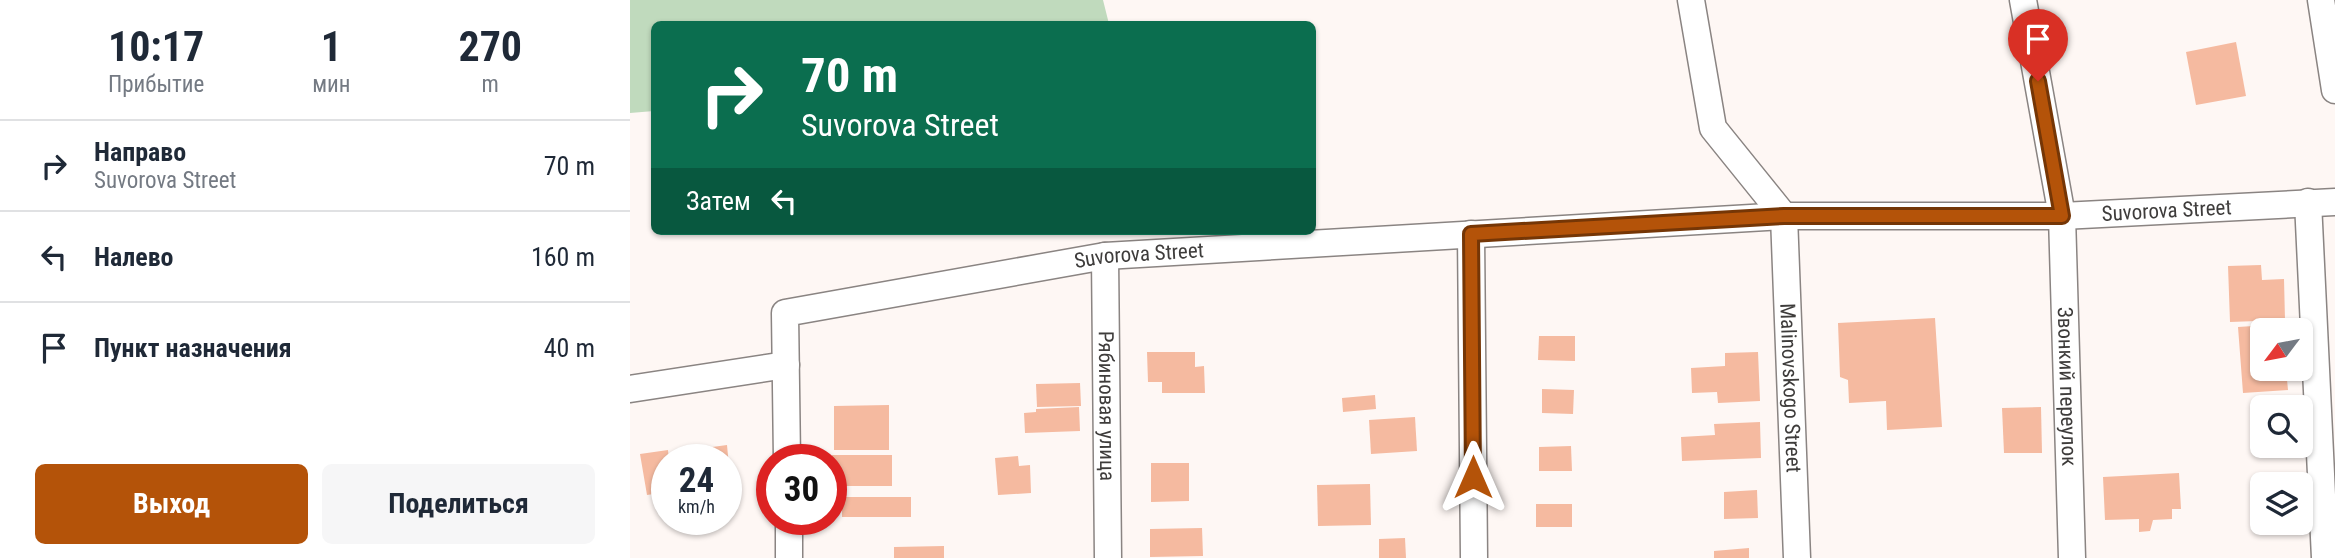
<!DOCTYPE html>
<html lang="ru">
<head>
<meta charset="utf-8">
<style>
  :root { --surface:#fff; --page:#f6f6f7; --text:#1f2937; --muted:#747a83; --line:#e0e1e3; --accent:#b45309 }
  body { margin:0; font-family:"Roboto Condensed",sans-serif; background:var(--page); color:var(--text); height:100vh; display:flex; flex-direction:column; font-size:26px; white-space:nowrap }
  * { box-sizing:border-box; margin:0 }
  p { font-size:23px; color:var(--muted) }
  .icon { flex:none; width:38px; height:38px; fill:none; stroke:currentColor; stroke-width:2; stroke-linecap:round; stroke-linejoin:round }
  .map { position:relative; flex:1; overflow:hidden }
  .side { display:flex; flex-direction:column; background:var(--surface); width:630px }
  .side>* { flex:none }
  .top-card { position:absolute; left:21px; top:21px; width:665px; height:214px; border-radius:10px; box-shadow:0 2px 5px #0004; background:#0b6e4f; color:#fff; overflow:hidden }
  .needle { width:46px; rotate:238deg }
  .buttons { position:absolute; left:1620px; top:318px; display:grid; gap:14px }
  .buttons a { display:grid; place-items:center; width:63px; height:63px; border-radius:10px; background:var(--surface); box-shadow:0 2px 5px #0004; font-size:35px }
  .speed { position:absolute; left:21px; top:444px; display:flex; gap:14px; font-size:35px; font-weight:700; text-align:center }
  .speed>* { display:grid; place-content:center; width:91px; height:91px; border-radius:50%; background:var(--surface); box-shadow:0 2px 5px #0004; line-height:1 }
  .speed small { font-size:18px; font-weight:400 }
  .speed .limit { border:10px solid #d22; background:#fff; color:#111 }
  .pin { position:absolute; display:grid; place-items:center; width:60px; height:60px; color:#fff; margin:-72px -30px; border-radius:50% 50% 50% 0; rotate:-45deg; box-shadow:0 0 7px #0007 }
  .pin .icon { rotate:45deg }
  .me { position:absolute; width:77px; margin:-38px; rotate:0deg; stroke-linejoin:round; filter:drop-shadow(0 0 5px #0008) }
  .turn { display:flex; align-items:center; gap:24px; height:147px; padding:0 35px; font-size:32px }
  .turn .icon { width:91px; height:91px; stroke-width:2.5 }
  .turn b { display:block; font-size:49px; line-height:60px }
  .then { display:flex; align-items:center; height:66px; padding:0 35px; background:#0003; gap:14px; font-size:26px }
  .eta { display:flex; justify-content:space-evenly; align-items:center; height:119px; text-align:center }
  .eta b { font-size:42px; font-weight:700; line-height:49px }
  .primary-button { display:flex; gap:14px; margin-top:auto; padding:14px 35px }
  .primary-button a { flex:1; height:80px; border-radius:10px; background:var(--accent); color:#fff; font-size:28px; font-weight:700; line-height:80px; text-align:center }
  .primary-button a+a { background:var(--page); color:var(--text) }
  ul { padding:0; list-style:none }
  li { display:flex; align-items:center; gap:21px; height:91px; padding:0 35px; border-top:2px solid var(--line) }
  li div { flex:1 }
  li b { display:block; font-size:26px }
  li em { font-style:normal }
  main { display:flex; flex:1; min-height:0 }
  .map>svg:first-child { display:block }
</style>
</head>
<body>
<main>
<section class="side">
<div class="eta">
<div><b>10:17</b><p>Прибытие</p></div>
<div><b>1</b><p>мин</p></div>
<div><b>270</b><p>m</p></div>
</div>
<ul>
<li><svg class="icon" aria-label="right" viewBox="0 0 24 24"><path d="M7 20v-9h11M14 6l5 5-5 5"/></svg><div><b>Направо</b><p>Suvorova Street</p></div><em>70 m</em></li>
<li><svg class="icon" aria-label="left" viewBox="0 0 24 24"><path d="M17 20v-9H6M10 6l-5 5 5 5"/></svg><div><b>Налево</b></div><em>160 m</em></li>
<li><svg class="icon" aria-label="arrive" viewBox="0 0 24 24"><path d="M6 21V4h12l-3 4 3 4H6"/></svg><div><b>Пункт назначения</b></div><em>40 m</em></li>
</ul>
<div class="primary-button"><a>Выход</a><a>Поделиться</a></div>
</section>
<div class="map">
<svg width="1705" height="558" viewBox="0 0 1705 558">
  <rect width="100%" height="100%" fill="#fef7f4"/>
  <polygon fill="#c0dabd" points="0,0 473,0 479,24 24,24 24,111 0,113"/>
  <g fill="#f5baa0">
    <polygon points="1606,42 1616,96 1566,105 1556,52"/>
    <polygon points="1631,265 1632,280 1654,279 1655,320 1600,322 1598,266"/>
    <polygon points="1305,318 1312,427 1257,430 1256,401 1219,403 1218,380 1210,377 1208,323"/>
    <polygon points="1653,324 1654,331 1633,331 1633,369 1656,369 1658,390 1613,393 1608,327"/>
    <polygon points="909,336 945,336 945,361 908,360"/>
    <polygon points="517,352 565,352 565,367 574,366 575,393 532,393 532,382 518,382"/>
    <polygon points="1128,352 1130,401 1088,403 1087,392 1062,393 1061,368 1095,366 1095,353"/>
    <polygon points="450,383 451,406 407,407 406,384"/>
    <polygon points="912,389 944,390 943,414 912,413"/>
    <polygon points="745,395 746,409 713,412 712,398"/>
    <polygon points="259,405 259,450 204,450 204,406"/>
    <polygon points="449,407 450,431 395,433 394,413 406,412 406,409"/>
    <polygon points="1411,407 1412,453 1374,453 1372,408"/>
    <polygon points="785,417 787,451 741,454 739,420"/>
    <polygon points="1130,422 1131,458 1052,461 1051,437 1085,435 1084,424"/>
    <polygon points="97,445 100,477 96,477 96,460 76,460 75,448"/>
    <polygon points="941,446 942,471 909,471 909,447"/>
    <polygon points="38,450 39,460 37,460 37,492 17,495 10,454"/>
    <rect x="202" y="455" width="60" height="31"/>
    <polygon points="388,456 389,466 400,465 401,493 368,495 365,458"/>
    <polygon points="521,463 559,463 559,501 521,502"/>
    <polygon points="1549,473 1551,509 1542,509 1542,519 1523,520 1520,531 1509,532 1509,519 1475,520 1473,477"/>
    <polygon points="740,484 741,525 688,526 687,485"/>
    <polygon points="1127,490 1128,518 1094,519 1094,492"/>
    <rect x="212" y="497" width="69" height="20"/>
    <rect x="906" y="504" width="36" height="23"/>
    <polygon points="572,528 573,556 520,557 520,529"/>
    <polygon points="775,538 776,558 749,558 749,539"/>
    <polygon points="314,546 314,558 264,558 264,547"/>
    <polygon points="1119,548 1119,558 1084,558 1084,551"/>
  </g>
  <g fill="none" stroke-linecap="round" stroke-linejoin="round">
    <defs>
      <g id="minor">
        <path id="s1" d="M 1061,0 L 1083,128 L 1154,216 L 1167,558"/>
        <path id="s2" d="M 1393,0 L 1432,216 L 1442,558"/>
        <polyline points="1691,0 1705,90"/>
        <polyline points="1678,202 1695,558"/>
        <polyline points="841,234 844,558"/>
        <path id="s3" d="M 475,256 L 478,558"/>
        <polyline points="0,389 156,365"/>
        <path id="s4" d="M 157,460 L 155,313 L 475,256 L 1154,216 L 1432,216 L 1705,202"/>
        <polyline points="159,520 159,558"/>
      </g>
    </defs>
    <use href="#minor" stroke="#8a8482" stroke-width="29"/>
    <use href="#minor" stroke="#fff" stroke-width="26"/>
  </g>
  <g fill="none" stroke-linecap="round" stroke-linejoin="round">
    <defs>
      <polyline id="route" points="843,477 841,234 1154,216 1432,216 1408,81"/>
    </defs>
    <use href="#route" stroke="#753606" stroke-width="18"/>
    <use href="#route" stroke="#b45309" stroke-width="12"/>
  </g>
  <g text-anchor="middle" stroke-width="6" stroke-linejoin="round" paint-order="stroke">
    <g font-size="21" fill="#3e3c3b" stroke="#fff">
      <text dy="7" stroke="none"><textPath href="#s4" startOffset="1535">Suvorova Street</textPath></text>
      <text dy="7" stroke="none"><textPath href="#s4" startOffset="506">Suvorova Street</textPath></text>
      <text dy="7" stroke="none"><textPath href="#s1" startOffset="415">Malinovskogo Street</textPath></text>
      <text dy="7" stroke="none"><textPath href="#s2" startOffset="390">Звонкий переулок</textPath></text>
      <text dy="7" stroke="none"><textPath href="#s3" startOffset="150">Рябиновая улица</textPath></text>
    </g>
  </g>
</svg>
<div class="buttons">
<a><svg class="needle" viewBox="-14 -14 28 28"><path d="M0-13l5 13h-10z" fill="#e53935"/><path d="M0 13l5-13h-10z" fill="#747a83"/></svg></a>
<a><svg class="icon" aria-label="search" viewBox="0 0 24 24"><circle cx="10" cy="10" r="6"/><path d="M15 15l6 6"/></svg></a>
<a><svg class="icon" aria-label="layers" viewBox="0 0 24 24"><path d="M12 4l9 5-9 5-9-5zM3 14l9 5 9-5"/></svg></a>
</div>
<div class="speed"><div>24<small>km/h</small></div><div class="limit">30</div></div>
<div class="pin" style="left:1408px;top:81px;background:#d93025"><svg class="icon" aria-label="arrive" viewBox="0 0 24 24"><path d="M6 21V4h12l-3 4 3 4H6"/></svg></div>
<svg class="me" style="left:843px;top:477px" viewBox="-20 -20 40 40"><path d="M0-17L14 15 0 8-14 15z" fill="#b45309" stroke="#fff" stroke-width="4"/></svg>
<div class="top-card">
<div class="turn"><svg class="icon" aria-label="right" viewBox="0 0 24 24"><path d="M7 20v-9h11M14 6l5 5-5 5"/></svg><div><b>70 m</b>Suvorova Street</div></div>
<div class="then">Затем<svg class="icon" aria-label="left" viewBox="0 0 24 24"><path d="M17 20v-9H6M10 6l-5 5 5 5"/></svg></div>
</div>
</div>
</main>
</body>
</html>
